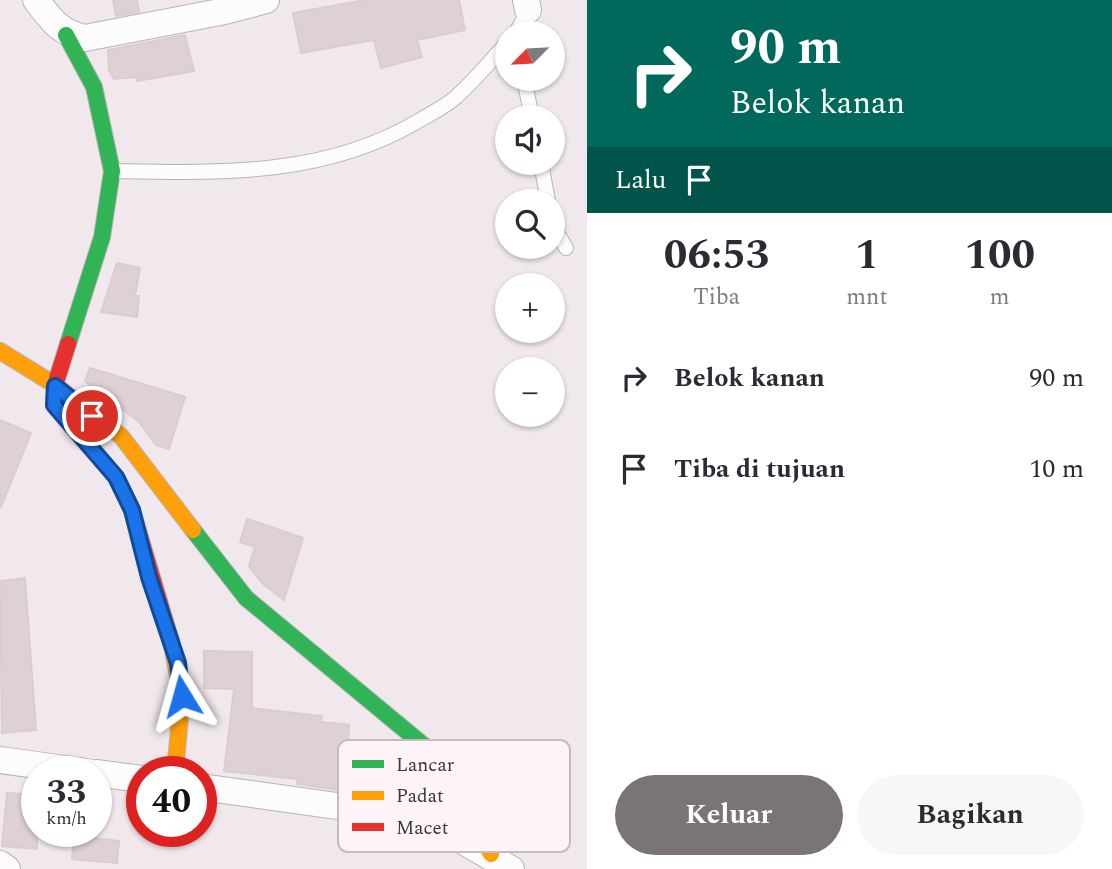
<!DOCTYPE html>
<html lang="id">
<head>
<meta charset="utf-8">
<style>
  :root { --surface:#fff; --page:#f7f7f7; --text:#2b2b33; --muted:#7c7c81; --accent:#7a7478 }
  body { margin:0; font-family:Spectral,serif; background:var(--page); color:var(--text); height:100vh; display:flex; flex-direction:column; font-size:26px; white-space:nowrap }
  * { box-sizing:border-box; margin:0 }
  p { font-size:23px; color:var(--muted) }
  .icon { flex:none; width:38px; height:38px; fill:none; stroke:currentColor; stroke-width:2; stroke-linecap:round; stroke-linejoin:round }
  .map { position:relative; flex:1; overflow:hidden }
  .side { display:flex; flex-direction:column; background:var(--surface); width:525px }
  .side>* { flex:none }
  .guide { background:#00695c; color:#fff; overflow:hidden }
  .needle { width:46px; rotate:246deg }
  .controls { position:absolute; left:495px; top:21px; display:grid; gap:14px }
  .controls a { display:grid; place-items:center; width:70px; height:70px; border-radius:50%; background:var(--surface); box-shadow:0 2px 5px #0004; font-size:35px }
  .speed { position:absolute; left:21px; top:756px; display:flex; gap:14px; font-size:35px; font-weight:700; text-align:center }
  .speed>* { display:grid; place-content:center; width:91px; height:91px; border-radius:50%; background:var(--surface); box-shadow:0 2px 5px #0004; line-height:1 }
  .speed small { font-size:18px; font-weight:400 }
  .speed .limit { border:10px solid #d22; background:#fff; color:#111 }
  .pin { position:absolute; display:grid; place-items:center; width:60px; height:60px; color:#fff; margin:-30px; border:4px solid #fff; border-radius:50%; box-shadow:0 2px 7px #0007 }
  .me { position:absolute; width:77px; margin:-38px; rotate:352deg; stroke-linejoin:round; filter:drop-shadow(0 0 5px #0008) }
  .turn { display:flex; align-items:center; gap:24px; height:147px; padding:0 28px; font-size:32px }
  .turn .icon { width:91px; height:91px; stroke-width:2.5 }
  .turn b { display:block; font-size:49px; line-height:60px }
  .then { display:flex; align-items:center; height:66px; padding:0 28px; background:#0003; gap:14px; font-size:26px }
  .eta { display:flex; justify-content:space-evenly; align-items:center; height:119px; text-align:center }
  .eta b { font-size:42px; font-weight:700; line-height:49px }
  .action { display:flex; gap:14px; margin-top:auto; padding:14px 28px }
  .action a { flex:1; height:80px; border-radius:42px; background:var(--accent); color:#fff; font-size:28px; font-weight:700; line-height:80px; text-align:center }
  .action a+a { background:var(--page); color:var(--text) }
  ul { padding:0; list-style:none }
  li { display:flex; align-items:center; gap:21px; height:91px; padding:0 28px }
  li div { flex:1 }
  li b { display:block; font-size:26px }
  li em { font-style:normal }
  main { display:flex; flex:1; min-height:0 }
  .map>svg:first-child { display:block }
</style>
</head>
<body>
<main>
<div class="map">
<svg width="587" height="869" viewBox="0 0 587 869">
  <rect width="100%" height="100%" fill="#f0e8ed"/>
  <g fill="#ded0d4" stroke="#d6cfd2" stroke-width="2">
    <polygon points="113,0 137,0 139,12 116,16"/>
    <polygon points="365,0 459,0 465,30 417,40 422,57 381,68 374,40 301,53 293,13"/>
    <polygon points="185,35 194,71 137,81 137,77 114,79 109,70 108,50"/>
    <polygon points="117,263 140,268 135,296 139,296 137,317 101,312"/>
    <polygon points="90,368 185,397 169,449 156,445 139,422 85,381"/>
    <polygon points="0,420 31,433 1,507 0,507"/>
    <polygon points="247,519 303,538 284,600 262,583 249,566 255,547 240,542"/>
    <polygon points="25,578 36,730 2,733 0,581"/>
    <polygon points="204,651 252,652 252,708 322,716 321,722 349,725 345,791 297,784 297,779 224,771 234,689 204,688"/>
    <polygon points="7,793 37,795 37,849 2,846"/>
    <polygon points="74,836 119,841 117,863 72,859"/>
  </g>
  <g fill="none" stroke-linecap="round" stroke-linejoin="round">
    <defs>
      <g id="lane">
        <polyline points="516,33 530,7"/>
        <polyline points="524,79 532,117"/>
        <polyline points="541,163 548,201"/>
        <path d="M 113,171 C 220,173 325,177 420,120 C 432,113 446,106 456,97 C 475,80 491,60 508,42"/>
        <polyline points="553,226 566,248"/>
      </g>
      <g id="street">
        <path d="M 36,0 C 51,20 60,33 85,38 L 225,11 L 266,0"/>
        <polyline points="526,0 528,10"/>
        <polyline points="0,760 87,772"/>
        <polyline points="96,773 142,779"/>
        <polyline points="201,787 401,815 444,830 511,869"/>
        <polyline points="0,864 7,869"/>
      </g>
      <g id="fast">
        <polyline points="66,35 94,87 112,171 102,237 68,344"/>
        <polyline points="193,530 246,598 434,754"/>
      </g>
      <g id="slow">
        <polyline points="0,351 55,385 121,436 193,530"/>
        <polyline points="171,641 182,696 175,772"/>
        <polyline points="434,754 491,854"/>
      </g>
      <polyline id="jam" points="68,344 55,385 54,405 116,477 132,510 171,641"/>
    </defs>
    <use href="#lane" stroke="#b8b3b6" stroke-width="16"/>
    <use href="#street" stroke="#b8b3b6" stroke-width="28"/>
    <use href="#fast" stroke="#b8b3b6" stroke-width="18"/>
    <use href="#slow" stroke="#b8b3b6" stroke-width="18"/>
    <use href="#jam" stroke="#b8b3b6" stroke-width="18"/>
    <use href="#lane" stroke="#fdfcfc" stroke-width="14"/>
    <use href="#street" stroke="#fdfcfc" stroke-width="26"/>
    <use href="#fast" stroke="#30b455" stroke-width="16"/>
    <use href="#slow" stroke="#ff9f0a" stroke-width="16"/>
    <use href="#jam" stroke="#e5322d" stroke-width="16"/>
  </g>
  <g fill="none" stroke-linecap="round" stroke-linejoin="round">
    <defs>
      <polyline id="route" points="92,416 55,386 54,405 116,477 132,510 149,577 178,663 182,696"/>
    </defs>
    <use href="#route" stroke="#114b97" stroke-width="18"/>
    <use href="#route" stroke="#1a73e8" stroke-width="12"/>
  </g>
  <rect x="338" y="740" width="232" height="112" rx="10" fill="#fff3fa" stroke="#c4bac0" stroke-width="2"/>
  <rect x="352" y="760" width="32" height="8" fill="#30b455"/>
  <rect x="352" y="791" width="32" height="9" fill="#ff9f0a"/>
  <rect x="352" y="823" width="32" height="8" fill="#e5322d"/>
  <g font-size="19" fill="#3b3539">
    <text x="396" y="771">Lancar</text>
    <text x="396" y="802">Padat</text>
    <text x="396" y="834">Macet</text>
  </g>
</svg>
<div class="controls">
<a><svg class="needle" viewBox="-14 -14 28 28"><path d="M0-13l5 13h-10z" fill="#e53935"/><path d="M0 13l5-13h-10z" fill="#7c7c81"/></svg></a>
<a><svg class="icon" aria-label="sound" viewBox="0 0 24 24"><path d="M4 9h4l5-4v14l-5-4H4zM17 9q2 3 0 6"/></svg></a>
<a><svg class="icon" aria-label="search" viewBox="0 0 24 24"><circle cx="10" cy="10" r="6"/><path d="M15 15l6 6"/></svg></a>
<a>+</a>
<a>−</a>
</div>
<div class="speed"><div>33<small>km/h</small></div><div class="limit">40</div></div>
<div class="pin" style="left:92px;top:416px;background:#d93025"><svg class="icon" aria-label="arrive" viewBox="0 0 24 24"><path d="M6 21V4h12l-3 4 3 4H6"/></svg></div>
<svg class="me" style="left:182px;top:696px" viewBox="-20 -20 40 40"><path d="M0-17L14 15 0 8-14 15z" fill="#1a73e8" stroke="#fff" stroke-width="4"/></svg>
</div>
<section class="side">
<div class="guide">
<div class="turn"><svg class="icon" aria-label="right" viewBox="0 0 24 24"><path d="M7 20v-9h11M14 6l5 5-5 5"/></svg><div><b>90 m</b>Belok kanan</div></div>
<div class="then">Lalu<svg class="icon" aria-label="arrive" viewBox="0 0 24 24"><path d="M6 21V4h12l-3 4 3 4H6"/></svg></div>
</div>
<div class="eta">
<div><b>06:53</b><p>Tiba</p></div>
<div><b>1</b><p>mnt</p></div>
<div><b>100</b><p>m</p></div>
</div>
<ul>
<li><svg class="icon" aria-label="right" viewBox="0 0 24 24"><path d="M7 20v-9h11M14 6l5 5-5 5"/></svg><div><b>Belok kanan</b></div><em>90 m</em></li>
<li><svg class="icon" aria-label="arrive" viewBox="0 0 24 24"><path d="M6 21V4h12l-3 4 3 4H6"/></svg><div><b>Tiba di tujuan</b></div><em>10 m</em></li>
</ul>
<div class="action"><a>Keluar</a><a>Bagikan</a></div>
</section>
</main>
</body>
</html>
